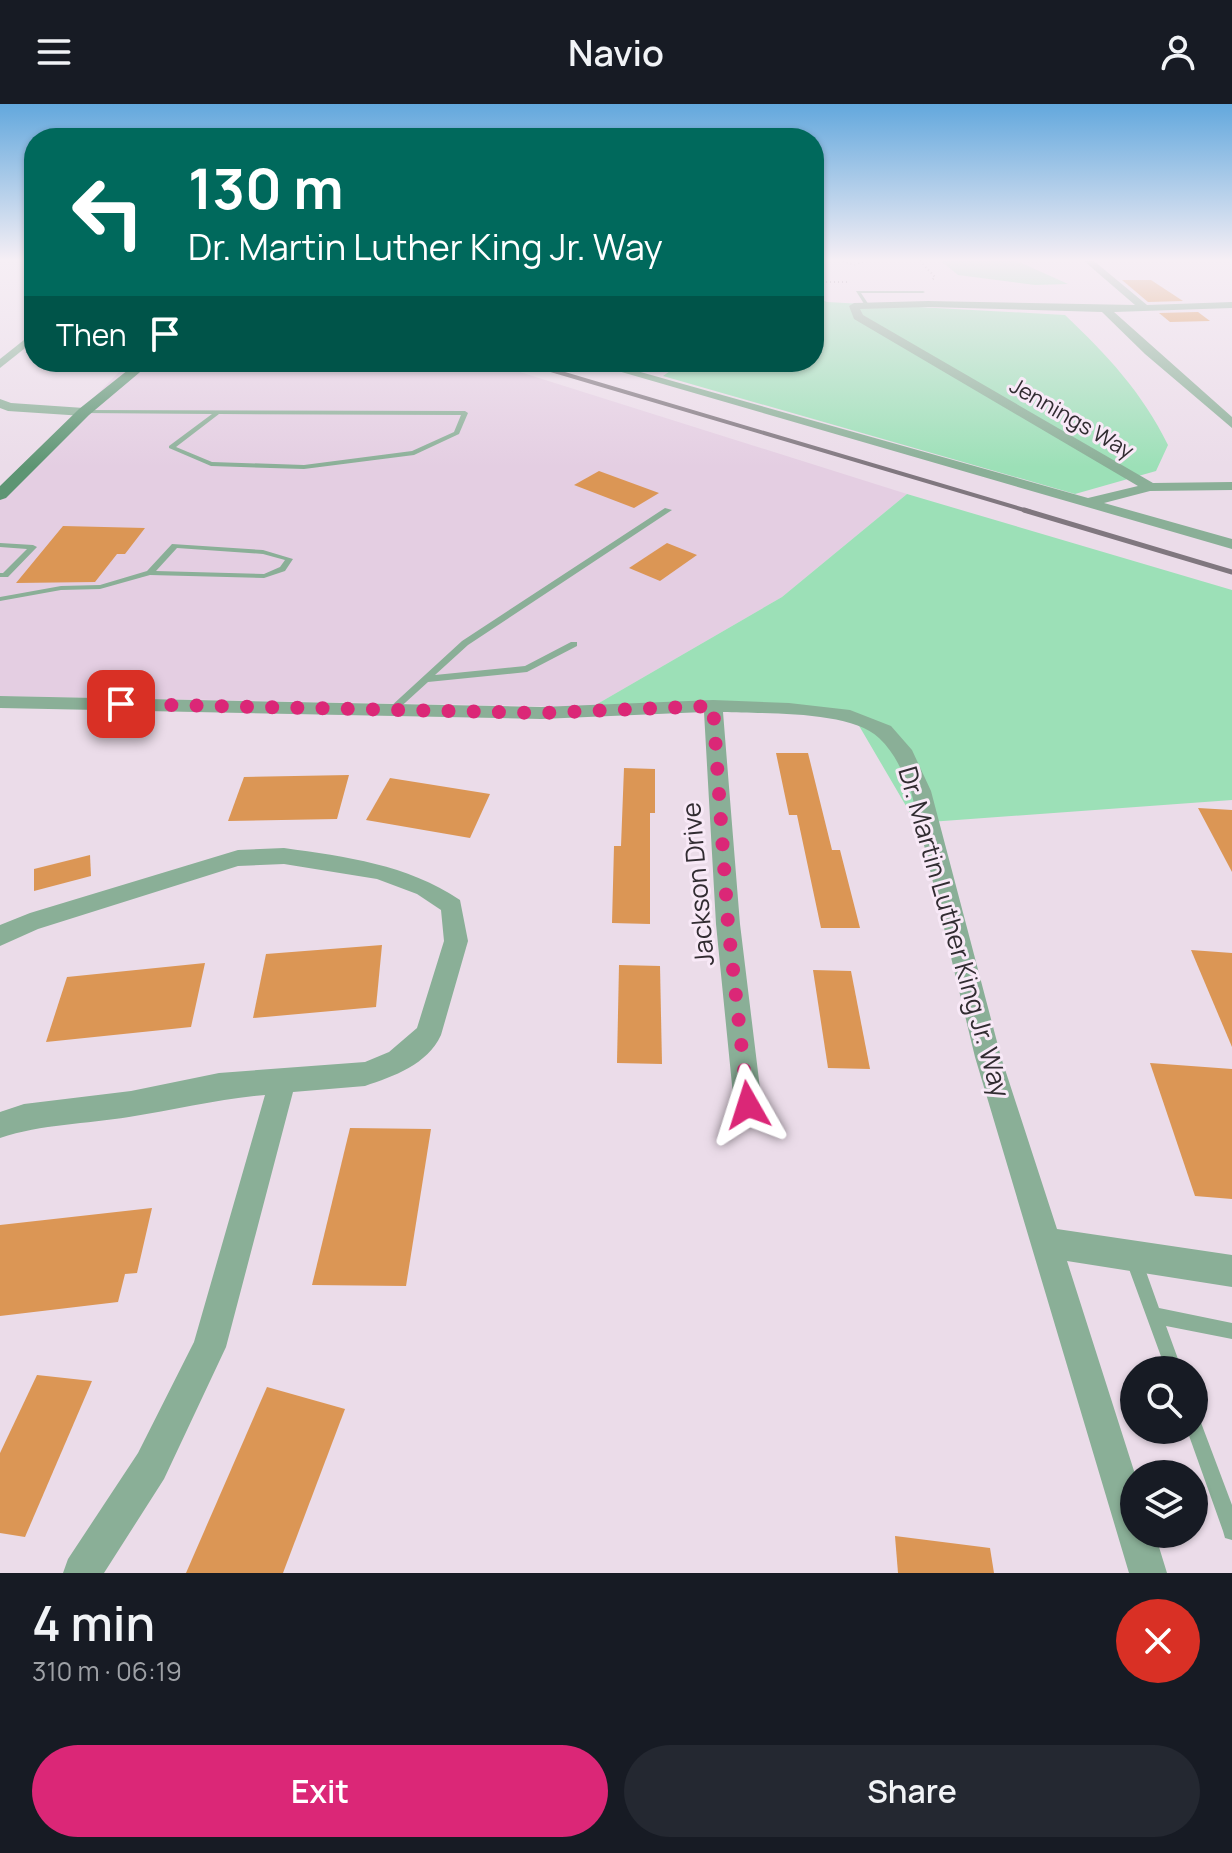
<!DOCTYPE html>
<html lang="en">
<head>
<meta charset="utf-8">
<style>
  :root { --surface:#171b24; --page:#242831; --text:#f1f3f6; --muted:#9ea1a6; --accent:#db2777 }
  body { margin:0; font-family:Manrope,sans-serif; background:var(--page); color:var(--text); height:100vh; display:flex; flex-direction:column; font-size:30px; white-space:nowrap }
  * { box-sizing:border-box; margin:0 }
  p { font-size:26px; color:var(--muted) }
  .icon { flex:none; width:44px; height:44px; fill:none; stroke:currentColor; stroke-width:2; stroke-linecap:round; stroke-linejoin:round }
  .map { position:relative; height:1469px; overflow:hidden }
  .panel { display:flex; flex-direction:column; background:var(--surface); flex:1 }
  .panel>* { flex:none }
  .top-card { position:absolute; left:24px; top:24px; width:800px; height:244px; border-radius:32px; box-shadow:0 2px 6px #0004; background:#00695c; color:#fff; overflow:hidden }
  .controls { position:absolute; left:1120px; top:1252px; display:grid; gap:16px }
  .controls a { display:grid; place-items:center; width:88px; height:88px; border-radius:50%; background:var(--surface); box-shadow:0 2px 6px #0004; font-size:40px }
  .pin { position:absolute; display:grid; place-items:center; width:68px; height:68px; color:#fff; margin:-34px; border-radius:16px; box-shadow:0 4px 12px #0006 }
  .me { position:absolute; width:88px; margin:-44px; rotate:354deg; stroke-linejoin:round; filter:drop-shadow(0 0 6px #0008) }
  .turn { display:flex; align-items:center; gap:28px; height:168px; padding:0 32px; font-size:36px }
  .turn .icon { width:104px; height:104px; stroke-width:2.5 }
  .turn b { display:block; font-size:56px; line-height:68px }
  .then { display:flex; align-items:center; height:76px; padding:0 32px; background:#0003; gap:16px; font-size:30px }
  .round { display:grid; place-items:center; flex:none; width:84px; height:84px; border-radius:42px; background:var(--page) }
  .summary { display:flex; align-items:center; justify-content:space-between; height:136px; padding:0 32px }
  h1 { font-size:48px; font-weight:600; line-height:60px }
  .action { display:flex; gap:16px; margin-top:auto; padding:16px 32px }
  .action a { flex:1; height:92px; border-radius:48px; background:var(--accent); color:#fff; font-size:32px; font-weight:600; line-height:92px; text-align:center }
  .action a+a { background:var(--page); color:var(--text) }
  header { display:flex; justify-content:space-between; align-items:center; height:104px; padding:0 32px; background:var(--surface); font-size:36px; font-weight:600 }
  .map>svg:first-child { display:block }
</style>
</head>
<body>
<header><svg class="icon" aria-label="menu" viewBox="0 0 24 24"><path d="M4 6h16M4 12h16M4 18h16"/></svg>Navio<svg class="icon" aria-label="person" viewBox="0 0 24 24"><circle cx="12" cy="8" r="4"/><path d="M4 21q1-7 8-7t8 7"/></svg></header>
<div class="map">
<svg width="1232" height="1469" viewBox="0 0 1232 1469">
  <rect width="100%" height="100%" fill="#ebdce9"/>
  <polygon fill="#e4cee2" points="129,258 488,258 907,390 782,493 592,603 0,592 0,388"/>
  <g fill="#9ce0b7">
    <polygon points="941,157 1017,157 1068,180 1035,181 958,171"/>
    <path d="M 814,193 L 827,198 L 1065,211 C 1107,251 1142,288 1168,341 L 1156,367 L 1075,390 L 663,272 L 683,258 L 814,258 Z"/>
    <polygon points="907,390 1232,486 1232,696 916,719 851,608 592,603 782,493"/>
  </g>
  <g fill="#db9655">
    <polygon points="1122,176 1151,176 1183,197 1148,198"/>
    <polygon points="1198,208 1210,217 1170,218 1159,209"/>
    <polygon points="599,367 659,389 634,404 574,381"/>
    <polygon points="63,422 145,424 125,450 117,450 95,478 16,479"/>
    <polygon points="667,439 697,451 660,477 629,464"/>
    <polygon points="776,649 808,649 832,746 840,746 860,824 821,824 797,711 789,711"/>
    <polygon points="624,664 655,665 655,709 650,709 650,820 612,819 614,742 621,742"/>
    <polygon points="349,671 337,715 228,717 244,673"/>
    <polygon points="390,674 490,690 470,734 366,716"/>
    <polygon points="1198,704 1232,706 1232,768"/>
    <polygon points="90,751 91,772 34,787 34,765"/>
    <polygon points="382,841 376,903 253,914 266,850"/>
    <polygon points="1191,846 1232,849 1232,943"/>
    <polygon points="205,859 191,923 46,938 67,873"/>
    <polygon points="619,861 660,862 662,960 617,959"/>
    <polygon points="813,866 851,867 870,965 828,964"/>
    <polygon points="1150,959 1232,965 1232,1095 1195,1092"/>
    <polygon points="350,1024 431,1025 406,1182 312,1181"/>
    <polygon points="152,1104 137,1169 125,1170 118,1198 0,1212 0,1121"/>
    <polygon points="37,1271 92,1277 25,1433 0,1429 0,1349"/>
    <polygon points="267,1283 345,1305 283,1469 186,1469"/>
    <polygon points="895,1432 990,1444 994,1469 898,1469"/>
  </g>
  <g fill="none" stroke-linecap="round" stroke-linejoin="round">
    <g stroke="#938892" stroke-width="2" stroke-dasharray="1 3" stroke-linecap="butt">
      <polyline points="843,157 854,161 866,157"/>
      <polyline points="920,157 935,173 931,177"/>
      <polyline points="814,178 849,178"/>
    </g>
    <g fill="#8aaf97" fill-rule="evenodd">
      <polygon points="856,187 923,187 925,188 923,189 861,189 869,201 866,203"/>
      <path d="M 84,306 L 465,307 L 468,309 L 459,330 L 414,351 L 304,365 L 211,362 L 169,344 L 169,342 L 212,310 L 82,309 L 81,308 ZM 219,310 L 461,311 L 454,328 L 412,347 L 304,361 L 212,358 L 176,343 Z"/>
      <polygon points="665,404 672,406 468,541 435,571 525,562 571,538 577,538 577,542 527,568 428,578 395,608 389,608 387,606 389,604 462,537"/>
      <polygon points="0,439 33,441 37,443 8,473 0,473 0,469 3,469 27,445 0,443"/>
      <path d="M 172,440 L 263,446 L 293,455 L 285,467 L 264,474 L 150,471 L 100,485 L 61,486 L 0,497 L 0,493 L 61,482 L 100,481 L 147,467 ZM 177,444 L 263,450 L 285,456 L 280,463 L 264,470 L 156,467 Z"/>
      <polygon points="1133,1146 1139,1148 1159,1204 1232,1219 1232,1235 1166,1222 1182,1266 1166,1266 1125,1154 1127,1148"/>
      <polygon points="1194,1313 1200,1316 1232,1401 1232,1436 1225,1434 1223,1427 1187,1326 1194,1326"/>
    </g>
    <g fill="#8aaf97" fill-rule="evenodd">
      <polygon points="1084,157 1094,157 1147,201 1232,198 1232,204 1114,208 1232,313 1232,324 1145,250 1102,208 928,203 860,205 863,211 1153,379 1232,378 1232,386 1150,387 1104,399 1232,435 1232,445 587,258 605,258 1088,394 1138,382 854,215 849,202 854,199 928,197 1135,201"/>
      <polygon points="34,228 34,237 0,264 0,255"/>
      <polygon points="0,295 11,299 84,304 90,308 84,312 8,307 0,304"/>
      <path d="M 0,592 L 541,603 L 713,596 L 789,599 L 850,606 L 891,622 L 912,646 L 931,687 L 1001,953 L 1057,1125 L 1232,1151 L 1232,1183 L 1067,1157 L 1135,1370 L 1134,1430 L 1155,1430 L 1167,1469 L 1129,1469 L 975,953 L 911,687 C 902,667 895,649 879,634 C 850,606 763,610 723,608 L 740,820 L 762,1001 L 758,1010 L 748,1014 L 738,1010 L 734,1001 L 716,820 L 704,608 L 541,615 L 0,604 Z"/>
      <path d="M 284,744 C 347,753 406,760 460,796 L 468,837 L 441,931 C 427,961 394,972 365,982 L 293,988 L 226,1243 L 164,1375 L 104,1469 L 63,1469 L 68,1455 L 138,1349 L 194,1238 L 265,991 C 219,995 175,1006 129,1013 C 86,1020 42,1020 0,1034 L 0,1008 L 24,1000 L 131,987 L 219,969 L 365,958 L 389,948 L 417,924 L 444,837 L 441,806 L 417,790 L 377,775 L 284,760 L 238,762 L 38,825 L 0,842 L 0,821 L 30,809 L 238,746 Z"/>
    </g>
    <polygon fill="#5d9573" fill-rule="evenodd" points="138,258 152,258 89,311 6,394 0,396 0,382 79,305"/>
    <polyline stroke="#80777f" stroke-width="3" points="523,258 558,268"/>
    <polyline stroke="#80777f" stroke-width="4" points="551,266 1031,408"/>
    <polyline stroke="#80777f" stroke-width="5" points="1024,406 1232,468"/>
  </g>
  <linearGradient id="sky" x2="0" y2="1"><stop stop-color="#63a8dd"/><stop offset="0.43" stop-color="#f6eff5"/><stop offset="1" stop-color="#f6eff5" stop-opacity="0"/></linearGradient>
  <rect width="1232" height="363" fill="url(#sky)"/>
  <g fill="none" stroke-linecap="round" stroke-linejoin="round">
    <polyline stroke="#db2777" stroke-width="14" stroke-dasharray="0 25.2" points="121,600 541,609 713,602 728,820 748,1001"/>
  </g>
  <g text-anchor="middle" stroke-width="6" stroke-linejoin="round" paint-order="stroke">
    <g font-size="22" fill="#312c31" stroke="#f8e9f7">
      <text transform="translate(1072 314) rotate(30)" y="8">Jennings Way</text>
    </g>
    <g font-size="26" fill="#312c31" stroke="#f8e9f7">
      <text transform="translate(698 780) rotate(-95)" y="9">Jackson Drive</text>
      <text transform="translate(954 828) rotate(74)" y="9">Dr. Martin Luther King Jr. Way</text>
    </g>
  </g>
</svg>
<div class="controls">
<a><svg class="icon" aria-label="search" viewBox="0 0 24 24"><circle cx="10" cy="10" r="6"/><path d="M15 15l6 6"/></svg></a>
<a><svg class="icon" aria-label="layers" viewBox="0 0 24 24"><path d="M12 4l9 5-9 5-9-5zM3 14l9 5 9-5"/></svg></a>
</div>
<div class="pin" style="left:121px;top:600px;background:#d93025"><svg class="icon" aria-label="arrive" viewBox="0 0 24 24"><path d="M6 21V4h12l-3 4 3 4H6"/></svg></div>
<svg class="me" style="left:748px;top:1001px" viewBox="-20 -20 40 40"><path d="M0-17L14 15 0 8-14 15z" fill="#db2777" stroke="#fff" stroke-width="4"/></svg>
<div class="top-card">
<div class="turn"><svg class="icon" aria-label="left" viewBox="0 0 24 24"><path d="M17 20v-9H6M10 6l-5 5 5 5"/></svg><div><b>130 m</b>Dr. Martin Luther King Jr. Way</div></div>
<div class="then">Then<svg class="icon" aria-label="arrive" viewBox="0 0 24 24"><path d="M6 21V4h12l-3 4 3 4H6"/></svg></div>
</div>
</div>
<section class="panel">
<div class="summary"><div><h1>4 min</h1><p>310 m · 06:19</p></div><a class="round" style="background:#d93025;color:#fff"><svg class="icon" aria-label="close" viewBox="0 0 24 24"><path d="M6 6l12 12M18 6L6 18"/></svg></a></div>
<div class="action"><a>Exit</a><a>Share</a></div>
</section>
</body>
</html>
